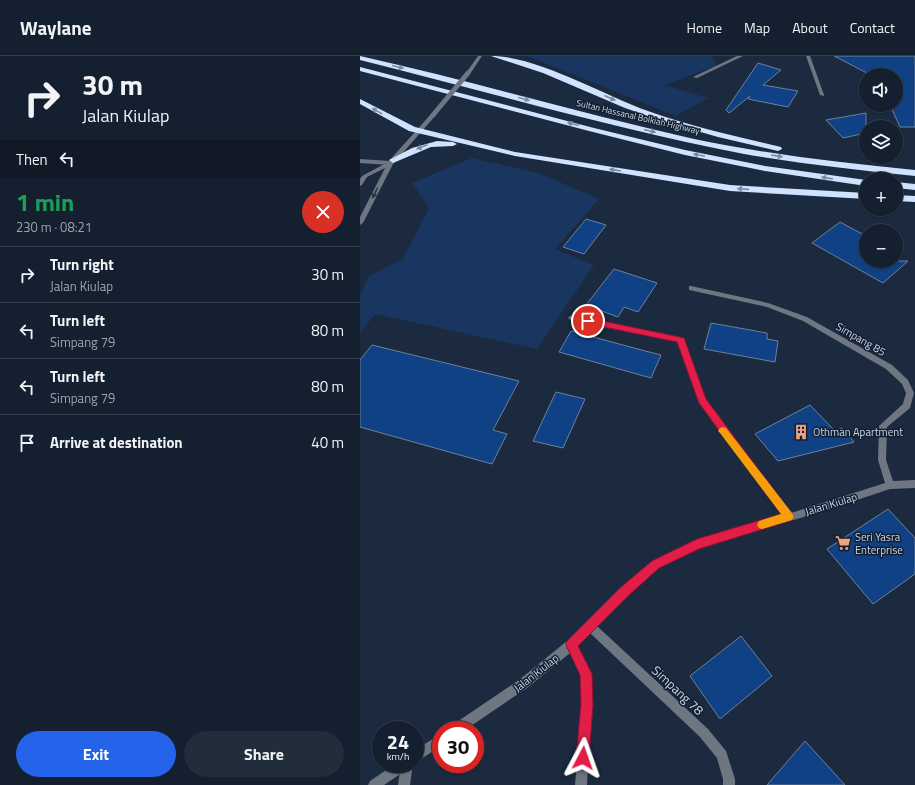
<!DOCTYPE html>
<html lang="en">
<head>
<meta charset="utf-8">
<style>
  :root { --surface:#14202f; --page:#212d3b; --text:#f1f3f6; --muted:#9da3aa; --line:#333e4b; --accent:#2563eb }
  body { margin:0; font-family:"Titillium Web",sans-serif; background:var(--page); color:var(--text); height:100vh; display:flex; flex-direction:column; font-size:15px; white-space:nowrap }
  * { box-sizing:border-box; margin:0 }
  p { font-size:13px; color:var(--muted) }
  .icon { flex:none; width:22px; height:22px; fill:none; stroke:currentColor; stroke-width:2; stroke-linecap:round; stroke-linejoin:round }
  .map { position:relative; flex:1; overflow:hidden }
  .drawer { display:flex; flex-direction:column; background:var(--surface); width:360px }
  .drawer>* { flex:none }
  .top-card { background:#14202f; color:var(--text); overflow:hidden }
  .controls { position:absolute; left:499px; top:12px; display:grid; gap:8px }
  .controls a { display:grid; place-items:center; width:44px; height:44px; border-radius:50%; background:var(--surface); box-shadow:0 1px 3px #0004,0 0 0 1px var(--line); font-size:20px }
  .speed { position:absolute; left:12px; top:665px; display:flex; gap:8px; font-size:20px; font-weight:700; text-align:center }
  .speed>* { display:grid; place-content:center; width:52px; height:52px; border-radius:50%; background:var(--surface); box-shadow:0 1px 3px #0004,0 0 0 1px var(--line); line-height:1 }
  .speed small { font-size:10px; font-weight:400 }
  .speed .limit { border:6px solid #d22; background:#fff; color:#111 }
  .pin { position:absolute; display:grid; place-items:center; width:34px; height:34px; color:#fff; margin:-17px; border:2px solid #fff; border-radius:50%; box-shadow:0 1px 4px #0007 }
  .me { position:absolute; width:44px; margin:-22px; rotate:4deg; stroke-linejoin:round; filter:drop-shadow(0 0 3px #0008) }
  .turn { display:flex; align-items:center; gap:14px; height:84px; padding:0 16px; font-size:18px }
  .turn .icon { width:52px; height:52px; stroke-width:2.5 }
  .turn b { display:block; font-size:28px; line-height:34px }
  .then { display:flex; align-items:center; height:38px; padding:0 16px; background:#0003; gap:8px; font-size:15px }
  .round { display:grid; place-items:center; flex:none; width:42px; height:42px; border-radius:21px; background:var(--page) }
  .head { display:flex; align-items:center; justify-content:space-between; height:68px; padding:0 16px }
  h1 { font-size:24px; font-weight:700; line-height:30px; color:#1e9e55 }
  .primary-button { display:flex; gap:8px; margin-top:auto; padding:8px 16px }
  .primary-button a { flex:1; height:46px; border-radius:24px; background:var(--accent); color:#fff; font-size:16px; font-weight:700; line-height:46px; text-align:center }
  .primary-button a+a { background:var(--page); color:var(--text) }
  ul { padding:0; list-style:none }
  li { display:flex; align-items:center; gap:12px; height:56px; padding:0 16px; border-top:1px solid var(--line) }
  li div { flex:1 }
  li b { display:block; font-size:15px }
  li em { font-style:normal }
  header { display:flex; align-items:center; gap:24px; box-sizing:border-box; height:56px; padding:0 20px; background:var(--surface); border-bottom:1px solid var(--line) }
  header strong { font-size:19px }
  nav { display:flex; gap:22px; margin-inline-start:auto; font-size:14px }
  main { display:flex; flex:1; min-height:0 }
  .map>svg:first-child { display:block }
</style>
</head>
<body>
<header>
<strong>Waylane</strong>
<nav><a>Home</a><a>Map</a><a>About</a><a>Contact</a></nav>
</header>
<main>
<section class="drawer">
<div class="top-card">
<div class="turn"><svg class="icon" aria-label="right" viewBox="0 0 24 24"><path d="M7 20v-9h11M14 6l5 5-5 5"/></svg><div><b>30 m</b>Jalan Kiulap</div></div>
<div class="then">Then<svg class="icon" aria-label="left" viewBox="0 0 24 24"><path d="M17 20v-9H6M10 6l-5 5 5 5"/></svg></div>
</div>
<div class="head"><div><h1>1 min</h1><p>230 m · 08:21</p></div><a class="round" style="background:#d93025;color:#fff"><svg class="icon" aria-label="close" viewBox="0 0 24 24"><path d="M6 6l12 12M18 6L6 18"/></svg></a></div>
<ul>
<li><svg class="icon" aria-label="right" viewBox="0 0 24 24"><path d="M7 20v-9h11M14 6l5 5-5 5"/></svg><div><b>Turn right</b><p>Jalan Kiulap</p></div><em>30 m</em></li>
<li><svg class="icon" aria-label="left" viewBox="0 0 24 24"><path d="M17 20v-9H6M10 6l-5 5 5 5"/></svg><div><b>Turn left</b><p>Simpang 79</p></div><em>80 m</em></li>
<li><svg class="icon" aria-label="left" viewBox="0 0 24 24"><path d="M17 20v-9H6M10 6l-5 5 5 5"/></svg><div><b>Turn left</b><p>Simpang 79</p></div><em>80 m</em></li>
<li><svg class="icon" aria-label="arrive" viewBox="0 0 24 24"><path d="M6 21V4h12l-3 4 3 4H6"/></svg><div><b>Arrive at destination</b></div><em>40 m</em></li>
</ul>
<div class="primary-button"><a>Exit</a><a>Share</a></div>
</section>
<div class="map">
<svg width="555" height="729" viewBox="0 0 555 729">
  <rect width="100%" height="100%" fill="#1b2a3f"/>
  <g fill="#193660">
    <polygon points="167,0 353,0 356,10 304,29 348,42 316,60"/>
    <polygon points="112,102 181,118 239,143 195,193 234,209 177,293 15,258 0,277 0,239 9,220 43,203 69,152 52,127"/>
  </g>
  <g fill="#0f4184" stroke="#6f809a">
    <polygon points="474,0 555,0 555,71 540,71 530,49 536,49 536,19 528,19 516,13 507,17"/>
    <polygon points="398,7 421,14 403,29 438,35 428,51 388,43 390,40 369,57 366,54"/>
    <polygon points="506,57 506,77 483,82 466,64"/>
    <polygon points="226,163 246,169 224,198 203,191"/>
    <polygon points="480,166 506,180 506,205 548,205 523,227 452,187"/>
    <polygon points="254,213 297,227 278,256 264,251 258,261 226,249"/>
    <polygon points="351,267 407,277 407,283 418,285 415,306 344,293"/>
    <polygon points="211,275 274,292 301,299 291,322 199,296"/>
    <polygon points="12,289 159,325 133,374 147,378 132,408 0,371 0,304"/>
    <polygon points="196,336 225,343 203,392 173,385"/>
    <polygon points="450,349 475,375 482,372 494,386 418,405 395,378"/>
    <polygon points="528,453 555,482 555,518 513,548 467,493"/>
    <polygon points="381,580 412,620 360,663 330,620"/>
    <polygon points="445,685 485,729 407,729"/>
  </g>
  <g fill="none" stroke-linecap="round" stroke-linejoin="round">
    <g fill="#6e7681" fill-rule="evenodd">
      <polygon points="0,103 30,105 33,107 30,109 0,107"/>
      <polygon points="41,708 53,708 50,729 38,729"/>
    </g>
    <g fill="#6e7681" fill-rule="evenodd">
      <polygon points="118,0 122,0 110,18 106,18 106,17"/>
      <polygon points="377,0 383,0 337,22 333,21"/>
      <polygon points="446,0 450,0 464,39 464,40 460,39"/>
      <polygon points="71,58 76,59 33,108 3,167 0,169 0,161 25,112 7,121 2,129 0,130 0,123 2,120 28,106"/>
      <polygon points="329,230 331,230 408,247 447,261 532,309 548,324 554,337 550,352 527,371 526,404 533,425 555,424 555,432 530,433 464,455 339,492 298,512 267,539 237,570 348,673 366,695 375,723 375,729 363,729 363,723 357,702 340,681 230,577 217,590 231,618 232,648 227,729 215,729 222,648 221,619 210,597 167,632 105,674 90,674 91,670 159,624 207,585 261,533 292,506 337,484 422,459 360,376 339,346 318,286 212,265 208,262 210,260 212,259 324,282 345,343 366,372 431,457 525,427 518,404 519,370 543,348 546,337 542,328 526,313 443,265 407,251 329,234"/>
      <polygon points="81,678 81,690 55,707 55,694"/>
      <polygon points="35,708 51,708 49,712 24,729 8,729 10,725"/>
    </g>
    <g fill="#cfe2fe" fill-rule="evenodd">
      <path d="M 0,0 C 112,25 222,58 334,83 C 407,98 481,107 555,114 L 555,120 C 498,114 441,108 384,98 C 255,73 128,36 0,4 Z"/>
      <path d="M 131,0 C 177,0 243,39 288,55 C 332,71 376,80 421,91 L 422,93 L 418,95 L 358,81 L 302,65 L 265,52 L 183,17 Z"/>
      <polygon points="0,11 234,72 325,94 405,110 506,124 506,130 405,115 325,99 229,75 0,15"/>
      <polygon points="0,43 55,71 155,96 370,129 506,137 506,143 370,135 155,100 49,75 0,48"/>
      <polygon points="77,85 93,86 97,88 93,90 71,91 33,107 29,104 52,92"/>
      <polygon points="536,126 555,128 555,134 536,132"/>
      <polygon points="536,139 555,140 555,146 536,145"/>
    </g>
    <polyline stroke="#6e7681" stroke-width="5" points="73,59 108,17"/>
  </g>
  <defs><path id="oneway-solid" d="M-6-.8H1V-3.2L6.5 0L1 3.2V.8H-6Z"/></defs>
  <g fill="#7a8ba3">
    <use href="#oneway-solid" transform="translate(38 11) rotate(14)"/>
    <use href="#oneway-solid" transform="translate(250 42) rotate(24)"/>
    <use href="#oneway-solid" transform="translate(164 43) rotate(14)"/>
    <use href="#oneway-solid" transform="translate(17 55) rotate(-151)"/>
    <use href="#oneway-solid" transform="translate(213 68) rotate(-166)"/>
    <use href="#oneway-solid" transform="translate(290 75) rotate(13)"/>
    <use href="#oneway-solid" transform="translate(62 91) rotate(159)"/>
    <use href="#oneway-solid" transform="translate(339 99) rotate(-168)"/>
    <use href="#oneway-solid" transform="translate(417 100) rotate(9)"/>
    <use href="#oneway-solid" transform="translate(255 114) rotate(-171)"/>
    <use href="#oneway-solid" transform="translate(467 122) rotate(-172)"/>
    <use href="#oneway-solid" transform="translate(383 133) rotate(-176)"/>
  </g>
  <use fill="#293647" href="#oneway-solid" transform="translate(15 137) rotate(117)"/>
  <polygon fill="#e11d48" stroke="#92132f" points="228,262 324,282 346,343 434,461 432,464 429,465 339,493 299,512 268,540 218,590 232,618 233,648 229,702 227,706 223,708 218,706 216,702 221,648 220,619 206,589 207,585 260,532 292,505 337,483 421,458 339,347 317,286 225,267 225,263"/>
  <polygon fill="#f59e0b" points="363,371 366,372 432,457 434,461 432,464 402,473 399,472 397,469 399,465 421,458 360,377 358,375 360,372"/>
  <defs>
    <symbol id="building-bare" viewBox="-9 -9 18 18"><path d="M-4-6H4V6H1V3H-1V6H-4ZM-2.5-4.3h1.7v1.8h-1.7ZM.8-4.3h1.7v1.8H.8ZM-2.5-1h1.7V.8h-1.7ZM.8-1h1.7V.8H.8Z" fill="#f0a27a" stroke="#122034" stroke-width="2.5" paint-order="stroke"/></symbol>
    <symbol id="supermarket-bare" viewBox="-9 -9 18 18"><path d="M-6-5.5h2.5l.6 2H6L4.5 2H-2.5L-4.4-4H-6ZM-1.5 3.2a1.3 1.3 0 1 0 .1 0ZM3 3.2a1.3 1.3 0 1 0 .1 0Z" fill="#f0a27a" stroke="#122034" stroke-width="2.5" paint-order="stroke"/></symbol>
  </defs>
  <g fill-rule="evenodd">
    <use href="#building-bare" x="430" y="365" width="22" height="22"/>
    <use href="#supermarket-bare" x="472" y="476" width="22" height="22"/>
  </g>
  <g text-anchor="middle" stroke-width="3" stroke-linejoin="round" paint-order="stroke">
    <g font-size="9" fill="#cdd7e5" stroke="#122034">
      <text transform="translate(278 61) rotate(13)" y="3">Sultan Hassanal Bolkiah Highway</text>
    </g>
    <g font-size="11" fill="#cdd7e5" stroke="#122034">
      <text transform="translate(501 283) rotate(30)" y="4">Simpang 85</text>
      <text transform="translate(471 448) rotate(-17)" y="4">Jalan Kiulap</text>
      <text transform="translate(176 617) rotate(-38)" y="4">Jalan Kiulap</text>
    </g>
    <g font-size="11" fill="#cdd7e5" stroke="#122034" text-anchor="start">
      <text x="453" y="380">Othman Apartment</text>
      <text x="495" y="485">Seri Yasra<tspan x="495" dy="13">Enterprise</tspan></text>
    </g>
    <g font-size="13" fill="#cdd7e5" stroke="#122034">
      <text transform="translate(318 634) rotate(43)" y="5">Simpang 78</text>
    </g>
  </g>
</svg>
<div class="controls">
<a><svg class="icon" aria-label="sound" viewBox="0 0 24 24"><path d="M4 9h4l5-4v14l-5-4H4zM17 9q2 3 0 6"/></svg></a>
<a><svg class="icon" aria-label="layers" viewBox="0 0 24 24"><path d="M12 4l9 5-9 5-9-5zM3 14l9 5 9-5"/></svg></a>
<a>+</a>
<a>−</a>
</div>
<div class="speed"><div>24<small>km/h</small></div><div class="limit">30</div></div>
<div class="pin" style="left:228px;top:265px;background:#d93025"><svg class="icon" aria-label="arrive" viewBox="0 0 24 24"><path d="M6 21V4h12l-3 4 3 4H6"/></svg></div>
<svg class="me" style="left:223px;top:702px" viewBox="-20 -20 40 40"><path d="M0-17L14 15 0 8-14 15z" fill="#e11d48" stroke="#fff" stroke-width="4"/></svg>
</div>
</main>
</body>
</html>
